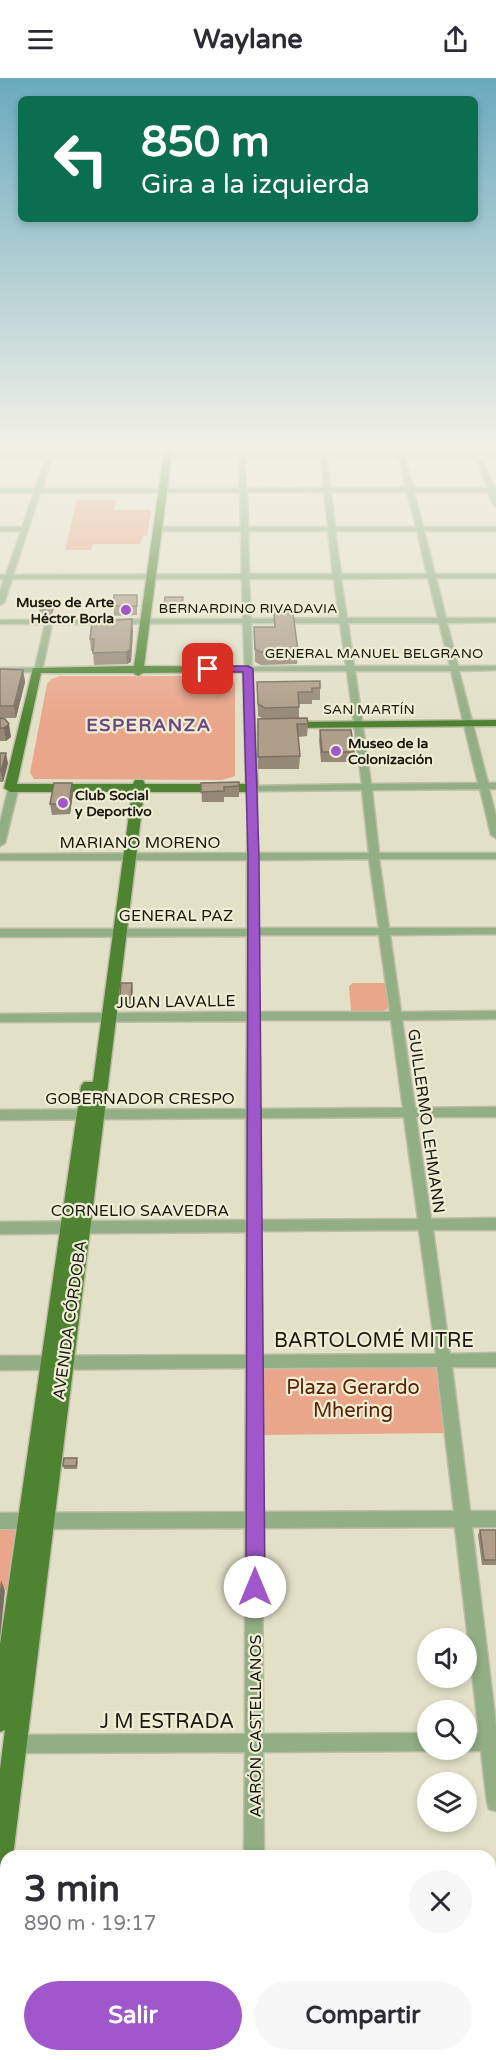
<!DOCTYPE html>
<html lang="es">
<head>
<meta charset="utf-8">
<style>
  :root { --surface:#fff; --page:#f7f7f7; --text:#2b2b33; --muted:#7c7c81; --accent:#9f57cb }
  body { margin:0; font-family:"Varela Round",sans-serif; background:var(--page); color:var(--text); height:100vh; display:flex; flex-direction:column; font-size:22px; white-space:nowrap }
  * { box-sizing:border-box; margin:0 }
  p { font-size:20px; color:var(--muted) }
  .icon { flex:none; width:33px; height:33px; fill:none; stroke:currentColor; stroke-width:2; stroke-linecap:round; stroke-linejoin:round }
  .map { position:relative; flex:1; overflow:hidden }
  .drawer { position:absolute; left:0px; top:1772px; width:496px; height:212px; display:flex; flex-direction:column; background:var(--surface); border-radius:18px 18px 0 0; box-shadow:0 3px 9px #0003 }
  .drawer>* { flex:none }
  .banner { position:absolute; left:18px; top:18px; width:460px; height:126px; border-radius:9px; box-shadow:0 3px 9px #0003; background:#0b6e4f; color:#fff; overflow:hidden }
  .controls { position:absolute; left:417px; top:1550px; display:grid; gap:12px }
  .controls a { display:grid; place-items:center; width:60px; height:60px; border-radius:50%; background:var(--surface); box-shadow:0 3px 9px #0003; font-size:30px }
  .pin { position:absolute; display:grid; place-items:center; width:51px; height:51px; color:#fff; margin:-26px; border-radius:12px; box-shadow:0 3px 9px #0006 }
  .me { position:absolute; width:66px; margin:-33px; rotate:0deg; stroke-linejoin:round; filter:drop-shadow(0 0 4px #0008) }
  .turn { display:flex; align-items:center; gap:21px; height:126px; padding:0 24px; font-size:27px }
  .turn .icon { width:78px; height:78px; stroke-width:2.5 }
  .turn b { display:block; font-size:42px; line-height:51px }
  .round { display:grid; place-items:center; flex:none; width:63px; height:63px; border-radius:32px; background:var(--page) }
  .overview { display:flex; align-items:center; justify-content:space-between; height:102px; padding:0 24px }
  h1 { font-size:36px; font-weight:700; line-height:45px }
  .cta { display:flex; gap:12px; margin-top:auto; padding:12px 24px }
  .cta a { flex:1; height:69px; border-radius:36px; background:var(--accent); color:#fff; font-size:24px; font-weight:700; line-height:69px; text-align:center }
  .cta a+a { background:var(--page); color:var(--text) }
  header { display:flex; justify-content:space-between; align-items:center; height:78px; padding:0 24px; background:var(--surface); font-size:27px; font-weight:700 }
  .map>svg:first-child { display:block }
</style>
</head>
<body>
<header><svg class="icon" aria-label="menu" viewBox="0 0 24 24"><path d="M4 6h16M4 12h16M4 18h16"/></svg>Waylane<svg class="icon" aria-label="share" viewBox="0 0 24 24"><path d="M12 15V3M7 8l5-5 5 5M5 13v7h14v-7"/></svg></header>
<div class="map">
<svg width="496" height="1982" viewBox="0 0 496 1982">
  <rect width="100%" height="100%" fill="#e2e0c7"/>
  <g fill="#e9a68a">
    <polygon points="77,422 116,422 114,432 151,432 147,458 143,458 140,466 93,466 91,472 65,472"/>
    <polygon points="60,598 222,598 232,600 235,606 235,698 222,702 34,701 30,695 47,606 51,601"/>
    <polygon points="353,905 388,905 391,928 384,933 351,933 349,908"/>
    <polygon points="442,1284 450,1355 257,1357 257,1286"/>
    <polygon points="0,1443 19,1443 9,1512 0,1512"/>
  </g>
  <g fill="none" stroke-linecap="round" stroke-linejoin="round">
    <defs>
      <g id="minor">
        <path d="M 50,367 L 56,367 L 53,375 L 239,375 L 239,367 L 245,367 L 245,375 L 321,375 L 320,367 L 326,367 L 327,375 L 398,375 L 396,367 L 402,367 L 404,375 L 475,375 L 472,367 L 478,367 L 481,375 L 496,375 L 496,379 L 482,379 L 494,410 L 496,410 L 496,428 L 493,426 L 488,414 L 414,414 L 423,449 L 496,449 L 496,453 L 424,453 L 435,496 L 496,496 L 496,500 L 436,500 L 446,540 L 496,540 L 496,544 L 447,545 L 458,588 L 496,588 L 496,592 L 459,593 L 488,705 L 496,705 L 496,711 L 489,711 L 496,738 L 496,760 L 491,757 L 480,711 L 372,712 L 379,775 L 496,775 L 496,781 L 379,781 L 389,850 L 496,850 L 496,856 L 390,857 L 401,934 L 496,933 L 496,941 L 402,942 L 415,1030 L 496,1029 L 496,1039 L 416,1039 L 431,1141 L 496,1140 L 496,1152 L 433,1152 L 450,1276 L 496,1275 L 496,1289 L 452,1289 L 470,1433 L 496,1433 L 496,1449 L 472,1449 L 496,1647 L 496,1733 L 489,1731 L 487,1724 L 481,1673 L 466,1673 L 461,1671 L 466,1671 L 466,1655 L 479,1655 L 455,1449 L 262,1450 L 263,1656 L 428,1655 L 428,1671 L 433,1671 L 428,1673 L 263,1674 L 264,1778 L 244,1778 L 245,1674 L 15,1675 L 9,1672 L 6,1666 L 9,1660 L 15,1657 L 245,1656 L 245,1450 L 0,1451 L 0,1435 L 245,1434 L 246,1290 L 0,1292 L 0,1278 L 246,1277 L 246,1154 L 0,1156 L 0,1144 L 246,1142 L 246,1040 L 0,1042 L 0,1032 L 246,1031 L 247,943 L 0,944 L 0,936 L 247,934 L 247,858 L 0,859 L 0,851 L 247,851 L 247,782 L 0,782 L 0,776 L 247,775 L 249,708 L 362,706 L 347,593 L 245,593 L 243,545 L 52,546 L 42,593 L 37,594 L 0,594 L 0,590 L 35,590 L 45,546 L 0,546 L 0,542 L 243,541 L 242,501 L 12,501 L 4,525 L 0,527 L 0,514 L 4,501 L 0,501 L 0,497 L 6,497 L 21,453 L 0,453 L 0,449 L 22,449 L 34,415 L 0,415 L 0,411 L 35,411 L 46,379 L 0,379 L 0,375 L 47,375 ZM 52,379 L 239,379 L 240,411 L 42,411 ZM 245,379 L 321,379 L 324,410 L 246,411 ZM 327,379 L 399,379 L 406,410 L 330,410 ZM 405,379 L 476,379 L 487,410 L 413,410 ZM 240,414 L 241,449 L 157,449 L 154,451 L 157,453 L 241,453 L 242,496 L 13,497 L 40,415 ZM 247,414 L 324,414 L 328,449 L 248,449 ZM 331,414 L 407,414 L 416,449 L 335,449 ZM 248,453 L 328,453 L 333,496 L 249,496 ZM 335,453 L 417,453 L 427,496 L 341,496 ZM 428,500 L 438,540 L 347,540 L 341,501 ZM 249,501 L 334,501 L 339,540 L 251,541 ZM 251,545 L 340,545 L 346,588 L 252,589 ZM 348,545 L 439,545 L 450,588 L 354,588 ZM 355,593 L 451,593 L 478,705 L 371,706 ZM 362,712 L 369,775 L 257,775 L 257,713 ZM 369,781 L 379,850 L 258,850 L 257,782 ZM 258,857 L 379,857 L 390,934 L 258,934 ZM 258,942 L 391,942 L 403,1030 L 259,1031 ZM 404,1039 L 418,1141 L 260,1142 L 259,1040 ZM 419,1152 L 436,1276 L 260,1277 L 260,1153 ZM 437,1289 L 454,1433 L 261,1434 L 260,1290 Z"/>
        <polygon points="13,709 18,712 5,765 0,768 0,745 8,712"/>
        <rect x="490" y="1915" width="6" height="20"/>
        <rect x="0" y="1930" width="6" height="20"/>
        <rect x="242" y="1977" width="22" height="5"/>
      </g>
      <g id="major">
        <path d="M 165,367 L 173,367 L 144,588 L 252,589 L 258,710 L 252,714 L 144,714 L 13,1778 L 6,1778 L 6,1791 L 0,1793 L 0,1691 L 5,1652 L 0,1654 L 0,1566 L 81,1008 L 84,1004 L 93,1004 L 132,714 L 10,714 L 4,710 L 33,590 L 134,588 ZM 243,594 L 246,706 L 145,706 L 143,702 L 135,702 L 133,706 L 17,706 L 41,595 L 133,595 L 138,598 L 143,595 Z"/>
        <polygon points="496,642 496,648 289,650 284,647 289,644"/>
      </g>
    </defs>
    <use href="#minor" stroke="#bebca6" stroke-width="3"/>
    <use href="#major" stroke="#bebca6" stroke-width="3"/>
    <use href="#minor" fill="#91ae84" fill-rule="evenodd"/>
    <use href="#major" fill="#4e8331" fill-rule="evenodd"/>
  </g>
  <g fill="#968877">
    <polygon points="137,517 137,537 114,538 114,528"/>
    <polygon points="54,524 54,530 51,539 41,539 40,532"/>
    <polygon points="183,525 182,533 164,533 164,527"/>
    <polygon points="274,535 298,573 297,586 261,587 255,584 254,549 274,549"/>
    <polygon points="133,553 131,584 127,586 94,587 93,573 91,573 90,561"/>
    <polygon points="0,591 23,592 25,604 16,640 2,640 11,659 6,663 0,663"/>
    <polygon points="257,604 320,610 320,622 312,622 312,626 299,626 299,640 308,646 307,658 298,659 300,678 299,691 258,691 258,641 264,641 258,638"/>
    <polygon points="320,652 354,674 353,684 321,684 319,662"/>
    <polygon points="0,675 8,685 3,704 0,704"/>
    <polygon points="239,704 239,719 224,719 224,724 202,724 201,705"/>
    <polygon points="73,715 70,736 52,737 50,726"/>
    <polygon points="132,905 133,912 132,927 120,925 120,918"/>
    <polygon points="78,1383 77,1391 64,1391 63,1388"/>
    <polygon points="480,1452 496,1452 496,1487 482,1487 478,1457"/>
  </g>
  <g fill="#7a6f61">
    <polygon points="54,524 54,530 51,539 51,532"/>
    <polygon points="132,541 133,553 131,584 127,586 126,574"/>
    <polygon points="23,592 25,604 16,640 14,628"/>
    <polygon points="9,646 11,659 6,663 4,650"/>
    <polygon points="6,675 8,685 3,704 1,693"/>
    <polygon points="72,705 73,715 70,736 69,726"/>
    <polygon points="1,1502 5,1513 0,1560 0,1512"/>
  </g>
  <g fill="#ae9e8a" stroke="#7a6f61" stroke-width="1.5">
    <rect x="114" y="517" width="23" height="11"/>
    <polygon points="165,519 183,519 182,527 164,527"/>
    <polygon points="43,524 54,524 51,532 40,532"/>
    <polygon points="274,535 293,535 298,573 261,574 255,571 254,549 275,549"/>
    <polygon points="132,541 130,572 126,574 93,575 94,561 90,561 92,544"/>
    <polygon points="0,591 23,592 14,628 0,628"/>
    <polygon points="320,603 320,610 312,610 312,614 298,614 299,629 265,630 258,626 257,604"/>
    <polygon points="0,640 5,641 9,646 4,650 0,650"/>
    <polygon points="307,640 308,646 297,646 300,678 258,679 258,641"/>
    <polygon points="320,652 351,652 354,674 322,674"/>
    <polygon points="0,675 6,675 1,693 0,693"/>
    <polygon points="239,704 239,708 224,709 224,713 201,714 201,705"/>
    <polygon points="54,705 72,705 69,726 50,726"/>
    <polygon points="121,905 132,905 131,920 120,918"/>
    <polygon points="64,1380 77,1380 76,1388 63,1388"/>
    <polygon points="480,1452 496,1452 496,1482 484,1482"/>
  </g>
  <linearGradient id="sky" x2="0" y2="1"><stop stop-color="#6aaabe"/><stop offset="0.57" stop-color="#f2f1e6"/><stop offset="1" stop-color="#f2f1e6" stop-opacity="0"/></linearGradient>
  <rect width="496" height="644" fill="url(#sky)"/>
  <polygon fill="#9f57cb" stroke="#673984" stroke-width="1.5" points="248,588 253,591 259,779 265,1509 262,1516 255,1519 249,1516 246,1509 248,779 243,594 208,594 203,591 208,588"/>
  <g fill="#9f57cb" stroke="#efeed4" stroke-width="2">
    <circle cx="126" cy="532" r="6"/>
    <circle cx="336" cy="673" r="6"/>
    <circle cx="63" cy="725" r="6"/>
  </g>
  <g text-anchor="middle" stroke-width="4.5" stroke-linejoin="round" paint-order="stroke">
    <g font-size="14" font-weight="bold" fill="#191910" stroke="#efeed4" text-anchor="start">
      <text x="114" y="529" text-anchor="end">Museo de Arte<tspan x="114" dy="16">Héctor Borla</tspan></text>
      <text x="348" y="670">Museo de la<tspan x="348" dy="16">Colonización</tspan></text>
      <text x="75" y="722">Club Social<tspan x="75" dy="16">y Deportivo</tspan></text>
    </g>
    <g font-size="14" fill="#191910" stroke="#efeed4">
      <text x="248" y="535">BERNARDINO RIVADAVIA</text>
      <text x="374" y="580">GENERAL MANUEL BELGRANO</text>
      <text x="369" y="636">SAN MARTÍN</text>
    </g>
    <g font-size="16" fill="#191910" stroke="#efeed4">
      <text x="140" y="770">MARIANO MORENO</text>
      <text x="176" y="843">GENERAL PAZ</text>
      <text transform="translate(176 923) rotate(-1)" y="6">JUAN LAVALLE</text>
      <text x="140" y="1026">GOBERNADOR CRESPO</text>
      <text transform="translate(427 1043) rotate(82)" y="6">GUILLERMO LEHMANN</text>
      <text x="140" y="1138">CORNELIO SAAVEDRA</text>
      <text transform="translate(69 1242) rotate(-82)" y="6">AVENIDA CÓRDOBA</text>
      <text transform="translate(255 1648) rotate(-90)" y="6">AARÓN CASTELLANOS</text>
    </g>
    <g font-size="18" font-weight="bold" letter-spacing="1.5" fill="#694680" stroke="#efeed4">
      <text x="149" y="653">ESPERANZA</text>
    </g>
    <g font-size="20" fill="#191910" stroke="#efeed4">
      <text x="374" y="1269">BARTOLOMÉ MITRE</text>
      <text x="167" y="1650">J M ESTRADA</text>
    </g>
    <g font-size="20" fill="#5c2001" stroke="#efeed4">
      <text x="353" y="1316">Plaza Gerardo<tspan x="353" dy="23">Mhering</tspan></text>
    </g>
  </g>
</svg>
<div class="controls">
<a><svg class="icon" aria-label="sound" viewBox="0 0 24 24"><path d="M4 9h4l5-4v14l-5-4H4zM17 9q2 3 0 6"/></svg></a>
<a><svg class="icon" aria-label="search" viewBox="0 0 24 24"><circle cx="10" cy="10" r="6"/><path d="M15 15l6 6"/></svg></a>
<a><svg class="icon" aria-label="layers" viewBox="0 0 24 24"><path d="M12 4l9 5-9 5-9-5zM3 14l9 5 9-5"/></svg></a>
</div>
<div class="pin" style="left:208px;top:591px;background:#d93025"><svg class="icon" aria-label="arrive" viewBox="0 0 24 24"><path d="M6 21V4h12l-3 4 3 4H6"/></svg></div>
<svg class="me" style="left:255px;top:1509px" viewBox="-20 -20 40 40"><circle r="19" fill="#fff"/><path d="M0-13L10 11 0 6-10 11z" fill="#9f57cb"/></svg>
<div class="banner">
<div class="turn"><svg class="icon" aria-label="left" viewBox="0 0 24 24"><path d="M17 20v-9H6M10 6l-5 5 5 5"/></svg><div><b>850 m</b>Gira a la izquierda</div></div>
</div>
<section class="drawer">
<div class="overview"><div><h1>3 min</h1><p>890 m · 19:17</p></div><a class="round"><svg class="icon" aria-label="close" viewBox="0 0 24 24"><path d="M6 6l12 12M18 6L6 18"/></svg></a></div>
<div class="cta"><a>Salir</a><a>Compartir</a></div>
</section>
</div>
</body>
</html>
